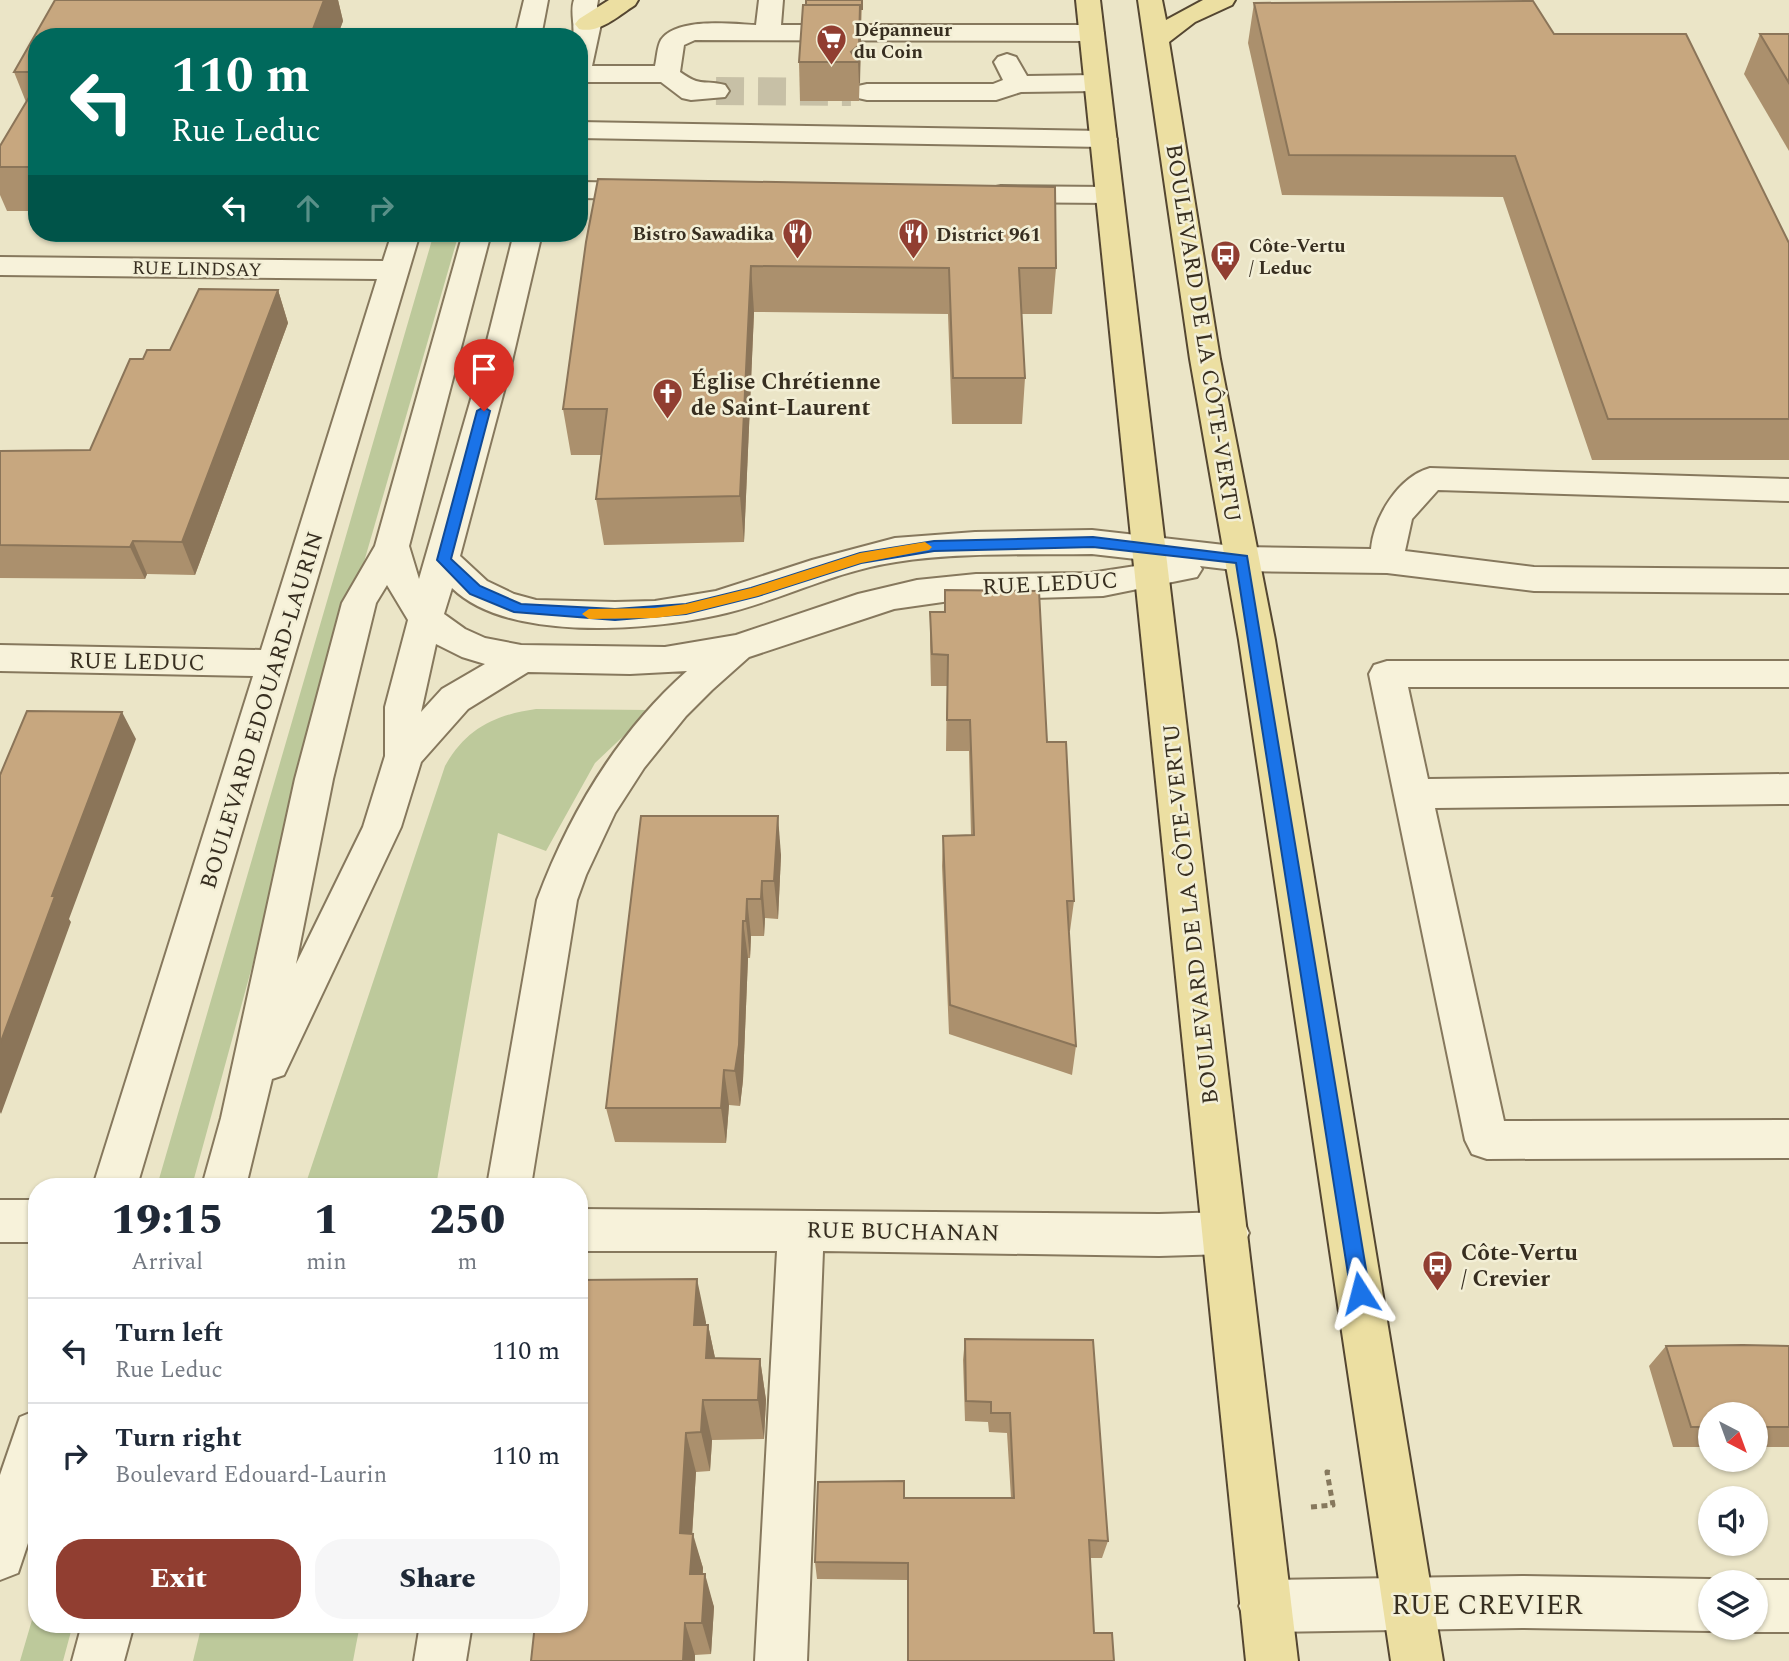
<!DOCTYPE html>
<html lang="en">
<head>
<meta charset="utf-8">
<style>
  :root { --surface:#fff; --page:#f6f6f7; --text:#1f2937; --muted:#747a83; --line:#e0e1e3; --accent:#913e31 }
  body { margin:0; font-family:Spectral,serif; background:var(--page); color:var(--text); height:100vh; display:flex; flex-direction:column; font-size:26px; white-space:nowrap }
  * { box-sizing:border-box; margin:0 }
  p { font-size:23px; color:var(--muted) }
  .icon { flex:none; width:38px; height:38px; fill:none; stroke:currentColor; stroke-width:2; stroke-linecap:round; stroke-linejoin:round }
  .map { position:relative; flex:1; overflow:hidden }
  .drawer { position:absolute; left:28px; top:1178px; width:560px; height:455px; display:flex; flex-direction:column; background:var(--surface); border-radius:28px; box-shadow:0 2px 5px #0004 }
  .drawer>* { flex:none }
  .guide { position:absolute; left:28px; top:28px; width:560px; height:214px; border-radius:28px; box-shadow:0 2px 5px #0004; background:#00695c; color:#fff; overflow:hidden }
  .needle { width:46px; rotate:139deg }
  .fabs { position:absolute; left:1698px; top:1402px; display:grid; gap:14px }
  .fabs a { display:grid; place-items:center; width:70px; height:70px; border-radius:50%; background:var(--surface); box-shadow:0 2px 5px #0004; font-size:35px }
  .pin { position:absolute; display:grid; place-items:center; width:60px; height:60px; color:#fff; margin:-72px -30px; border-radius:50% 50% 50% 0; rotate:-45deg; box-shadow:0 0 7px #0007 }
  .pin .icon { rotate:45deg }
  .me { position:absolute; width:77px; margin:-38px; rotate:351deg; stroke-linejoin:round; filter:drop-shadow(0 0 5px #0008) }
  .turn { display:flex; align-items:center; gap:24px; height:147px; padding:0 28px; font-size:32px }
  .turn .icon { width:91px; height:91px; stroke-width:2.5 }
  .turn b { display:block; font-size:49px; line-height:60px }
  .lanes { display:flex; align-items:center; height:66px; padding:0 28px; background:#0003; justify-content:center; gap:35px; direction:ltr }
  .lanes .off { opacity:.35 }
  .eta { display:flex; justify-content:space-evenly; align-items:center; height:119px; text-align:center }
  .eta b { font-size:42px; font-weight:800; line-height:49px }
  .cta { display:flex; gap:14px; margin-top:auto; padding:14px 28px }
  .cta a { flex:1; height:80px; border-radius:28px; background:var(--accent); color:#fff; font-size:28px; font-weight:800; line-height:80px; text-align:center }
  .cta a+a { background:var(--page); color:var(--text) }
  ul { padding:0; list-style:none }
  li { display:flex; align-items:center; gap:21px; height:105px; padding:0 28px; border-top:2px solid var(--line) }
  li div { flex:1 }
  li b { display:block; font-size:26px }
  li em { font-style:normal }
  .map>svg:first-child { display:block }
</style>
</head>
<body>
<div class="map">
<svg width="1789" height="1661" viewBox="0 0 1789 1661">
  <rect width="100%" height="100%" fill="#ebe5c7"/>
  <g fill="#bdc99b">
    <polygon points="434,233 459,233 338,652 192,1186 157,1186"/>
    <path d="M 536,709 L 651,710 L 595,763 L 546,851 L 498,833 L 436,1186 L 305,1186 L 445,766 C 466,729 494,715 536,709 Z"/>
    <polygon points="37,1603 37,1624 73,1624 63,1661 20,1661"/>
    <polygon points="202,1624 360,1624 353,1661 193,1661"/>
  </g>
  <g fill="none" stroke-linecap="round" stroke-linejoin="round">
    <polyline stroke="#c7c0a6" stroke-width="28" stroke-dasharray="28 14" stroke-linecap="butt" points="716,91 851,92"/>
    <defs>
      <g id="minor">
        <polygon points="524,0 548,0 541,37 515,37"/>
        <path d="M 574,0 L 598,0 L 597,6 L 601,24 L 592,66 L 655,66 C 657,58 657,47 661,40 C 677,17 731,24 756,25 L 759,0 L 783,0 L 781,25 L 1091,25 L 1100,28 L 1104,33 L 1100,38 L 1091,41 L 695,40 L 684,45 L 680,72 C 703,88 702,79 725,85 L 729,91 L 725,97 L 691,100 L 682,98 L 661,82 L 579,82 L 579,37 L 573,37 C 575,24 570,11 574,0 Z"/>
        <polygon points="1007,54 1016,57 1027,76 1096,75 1105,77 1109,83 1105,89 1096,91 1021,92 996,100 867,100 858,98 854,92 858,86 867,84 993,84 1003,80 994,62 998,57"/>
        <polygon points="579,122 1103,131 1113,133 1117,139 1113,145 1103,147 579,138"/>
        <polygon points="579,182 647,183 657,185 661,191 657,197 647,199 579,198"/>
        <polygon points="1001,186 1109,187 1119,189 1123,195 1119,201 1109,203 1001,202 991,200 987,194 991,188"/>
        <polygon points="392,233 420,233 137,1186 93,1186 253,676 0,671 0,645 261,650 377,279 0,275 0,257 383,261"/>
        <path d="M 463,233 L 491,233 L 409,546 L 419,579 L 482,361 L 514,233 L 542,233 L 512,361 L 460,556 L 487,581 L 514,594 L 536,600 L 615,602 L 655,601 L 716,591 L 812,560 L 895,538 L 975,532 L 1092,530 L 1242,547 L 1371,549 C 1374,517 1398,477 1430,468 L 1789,479 L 1789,501 L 1438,490 L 1412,519 L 1405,551 L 1534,567 L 1789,569 L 1789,593 L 1534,591 L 1387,573 L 1242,571 L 1200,566 L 1202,569 L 1197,577 L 1103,596 L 957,600 L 894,609 L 749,657 L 712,690 L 686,716 L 644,768 L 615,813 L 586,875 L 577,900 L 531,1186 L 487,1186 L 537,900 C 569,814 618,732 687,671 L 630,674 L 528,672 L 468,709 L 421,762 L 401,827 L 284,1075 L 272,1079 L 246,1186 L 202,1186 L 221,1118 L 295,779 L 342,603 L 375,546 ZM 1092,554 L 1162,562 L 1090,573 L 976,574 L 917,580 L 858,594 L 736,635 L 665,647 L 521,645 L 485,638 L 465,629 L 444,614 L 452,588 C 507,642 647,631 718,615 C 778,602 834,571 896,562 C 960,552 1027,555 1092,554 ZM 387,585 L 408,620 L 385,707 L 385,756 L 363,827 L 296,964 L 333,779 L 376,603 ZM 436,644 L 462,657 L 485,664 L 442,689 L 421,712 Z"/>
        <polygon points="1387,661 1789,661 1789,687 1408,687 1428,779 1789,774 1789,804 1435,808 1504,1121 1789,1120 1789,1158 1487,1159 1472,1154 1465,1140 1369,674 1374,665"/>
        <rect x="0" y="1200" width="37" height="42"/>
        <polygon points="579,1209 1159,1214 1226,1212 1242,1218 1249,1233 1242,1248 1226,1254 1159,1256 823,1251 807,1661 755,1661 777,1251 579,1251"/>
        <polygon points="37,1410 37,1516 18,1573 0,1580 0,1475 20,1417"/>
        <polygon points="1522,1576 1710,1579 1716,1582 1710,1582 1710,1628 1717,1628 1710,1631 1522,1628 1265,1632 1247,1624 1239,1606 1247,1588 1265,1580"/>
        <polygon points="1755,1580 1789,1580 1789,1632 1755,1632 1745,1628 1755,1628 1755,1582 1751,1582"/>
        <polygon points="82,1624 134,1624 124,1661 72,1661"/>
        <polygon points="420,1624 472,1624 466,1661 414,1661"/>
      </g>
      <g id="major">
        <path d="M 609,0 L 638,0 L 635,5 C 618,16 599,34 579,29 L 575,24 L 579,19 Z"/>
        <polygon points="1076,0 1100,0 1298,1661 1246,1661"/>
        <polygon points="1138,0 1162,0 1166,20 1203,0 1235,0 1232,5 1195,22 1169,42 1220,359 1275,640 1443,1661 1391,1661 1239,640 1190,359"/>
      </g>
    </defs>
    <use href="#minor" stroke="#86785d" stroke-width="4"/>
    <use href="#major" stroke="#544631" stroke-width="4"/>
    <polyline stroke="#86785d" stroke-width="5" stroke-dasharray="6 4.5" stroke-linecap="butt" points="1311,1507 1333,1505 1327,1472 1334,1473"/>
    <use href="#minor" fill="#f7f2da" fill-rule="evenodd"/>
    <use href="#major" fill="#ecdfa2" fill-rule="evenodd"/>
  </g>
  <g fill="#ab906d">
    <polygon points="55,0 338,0 343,21 337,37 37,37 37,211 7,211 0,195 0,146 26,102 14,72"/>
    <polygon points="862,0 859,101 800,101 799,62"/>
    <polygon points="1254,3 1554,34 1789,243 1789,460 1592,460 1503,197 1282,195 1248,43"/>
    <polygon points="1760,34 1789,34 1789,151 1744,74"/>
    <polygon points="586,242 1056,268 1052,314 1021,314 1025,378 1022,424 952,424 948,314 754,312 744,542 604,545 596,499 601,455 571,455 563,409"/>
    <polygon points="278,290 288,323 195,575 147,574 145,579 0,578 0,451 90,450 143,359 170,350"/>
    <polygon points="945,590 1047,742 1074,901 1070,931 1069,931 1076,1046 1072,1075 949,1034 942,866 943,836 971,835 969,751 946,751 947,686 931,686 930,644 930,612 945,612"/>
    <polygon points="641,816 781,855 778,919 765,918 764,936 751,936 750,958 748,958 743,1080 740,1106 729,1105 726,1143 615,1142 606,1108"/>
    <polygon points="706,1322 706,1325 708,1325 715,1358 760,1359 766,1400 764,1439 712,1440 710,1471 696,1472 692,1534 703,1568 703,1574 714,1607 711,1654 695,1655 695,1661 531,1661"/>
    <polygon points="965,1339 1108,1541 1102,1558 1090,1558 1094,1633 1114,1661 907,1580 817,1579 815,1562 904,1498 1011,1498 1007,1433 989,1432 988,1422 965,1421 963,1360"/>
    <polygon points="1666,1346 1789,1346 1789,1447 1755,1447 1755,1414 1710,1414 1710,1447 1673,1447 1649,1366"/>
  </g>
  <g fill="#8b7559">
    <polygon points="324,0 338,0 343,21 337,37 310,37"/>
    <polygon points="860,5 861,43 860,83 859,84 858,62 851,52"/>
    <polygon points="751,266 754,312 744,542 740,496"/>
    <polygon points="278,290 288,323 195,575 182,542"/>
    <polygon points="133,541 147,574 145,579 130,547"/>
    <polygon points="122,712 136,739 69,919 71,922 1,1114 0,1112 0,1044 52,896"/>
    <polygon points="778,816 781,855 778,919 774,881"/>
    <polygon points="762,881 765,918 764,936 761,899"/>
    <polygon points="747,899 751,936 750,958 746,921"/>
    <polygon points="743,921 748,958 743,1080 740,1106 735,1071"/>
    <polygon points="724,1070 729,1105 726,1143 721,1108"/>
    <polygon points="697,1279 706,1322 703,1367 694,1325"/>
    <polygon points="708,1325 717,1367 706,1358"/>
    <polygon points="760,1359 766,1400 764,1439 758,1400"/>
    <polygon points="703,1400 712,1440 710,1471 701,1432"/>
    <polygon points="686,1433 696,1472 690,1568 680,1533"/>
    <polygon points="693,1534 703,1568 700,1608 690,1574"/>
    <polygon points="705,1574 714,1607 711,1654 702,1623"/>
    <polygon points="685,1623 695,1655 695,1661 683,1661"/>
  </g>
  <g fill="#c7a77f" stroke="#8b7559" stroke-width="2">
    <polygon points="55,0 324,0 310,37 37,37 37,72 14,72"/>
    <polygon points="806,0 862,0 862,9 860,9 860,5 806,5"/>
    <polygon points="1533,1 1554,34 1686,34 1789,243 1789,419 1608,419 1515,156 1289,155 1254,3"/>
    <polygon points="803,5 860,5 859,45 851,52 858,62 799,62"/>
    <polygon points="1760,34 1789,34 1789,83"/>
    <polygon points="37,84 37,167 0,167 0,146"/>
    <polygon points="598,179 1055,187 1056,268 1019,268 1025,378 953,378 949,268 751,266 740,496 596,499 607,409 563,409 586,242"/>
    <polygon points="199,289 278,290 182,542 133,541 130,547 0,545 0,451 90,450 130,359 143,359 147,350 170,350"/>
    <polygon points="945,590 1039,591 1047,742 1066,742 1074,901 1067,901 1076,1046 950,1005 943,836 974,835 970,720 947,720 948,655 932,654 930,612 945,612"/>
    <polygon points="27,711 122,712 52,896 55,896 0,1044 0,775"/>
    <polygon points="641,816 778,816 774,881 762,881 761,899 747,899 746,921 743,921 739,1045 735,1071 724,1070 721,1108 606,1108"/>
    <polygon points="697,1279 694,1325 708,1325 706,1358 760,1359 758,1400 703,1400 701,1432 686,1433 680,1533 693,1534 690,1574 705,1574 702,1623 685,1623 683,1661 531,1661 535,1624 579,1624 579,1280"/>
    <polygon points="965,1339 1093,1340 1108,1541 1089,1540 1094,1633 1112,1633 1114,1661 908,1661 908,1563 815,1562 818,1482 904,1481 904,1498 1014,1498 1010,1413 991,1413 991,1402 966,1401"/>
    <polygon points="1743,1345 1789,1346 1789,1427 1755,1427 1755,1414 1710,1414 1710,1427 1691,1427 1666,1346"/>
  </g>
  <polygon fill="#1a73e8" stroke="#114b97" stroke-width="2" points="484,407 490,411 451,559 480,586 521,604 615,609 686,604 751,588 860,553 934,541 1093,537 1247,556 1370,1293 1367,1300 1360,1302 1353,1300 1351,1293 1236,563 1093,547 934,551 861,563 758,596 686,614 615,620 514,612 470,594 437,560 477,411"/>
  <polygon fill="#f59e0b" points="925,542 932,547 929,550 861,563 758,596 686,614 655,618 589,619 582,614 589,609 655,608 686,604 751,588 860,553"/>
  <defs>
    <symbol id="supermarket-pin" viewBox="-11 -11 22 30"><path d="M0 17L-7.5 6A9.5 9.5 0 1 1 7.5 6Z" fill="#913e31" stroke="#f3efd6"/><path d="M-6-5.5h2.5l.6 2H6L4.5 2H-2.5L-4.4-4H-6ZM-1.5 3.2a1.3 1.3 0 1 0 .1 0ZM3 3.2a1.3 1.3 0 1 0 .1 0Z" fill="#fff"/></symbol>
    <symbol id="restaurant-pin" viewBox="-11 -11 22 30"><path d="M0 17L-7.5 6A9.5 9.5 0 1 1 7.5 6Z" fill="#913e31" stroke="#f3efd6"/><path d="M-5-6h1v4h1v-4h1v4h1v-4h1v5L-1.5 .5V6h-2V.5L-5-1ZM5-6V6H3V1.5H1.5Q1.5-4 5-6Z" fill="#fff"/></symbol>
    <symbol id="bus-pin" viewBox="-11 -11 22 30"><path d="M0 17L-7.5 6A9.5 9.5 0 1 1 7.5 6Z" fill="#913e31" stroke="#f3efd6"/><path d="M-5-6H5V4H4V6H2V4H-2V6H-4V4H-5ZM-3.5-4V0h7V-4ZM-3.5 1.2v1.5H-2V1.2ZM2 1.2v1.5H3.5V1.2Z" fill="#fff"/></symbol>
    <symbol id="church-pin" viewBox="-11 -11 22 30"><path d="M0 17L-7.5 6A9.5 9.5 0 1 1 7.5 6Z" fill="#913e31" stroke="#f3efd6"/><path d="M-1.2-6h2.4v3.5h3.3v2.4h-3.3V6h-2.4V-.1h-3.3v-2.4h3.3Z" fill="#fff"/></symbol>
  </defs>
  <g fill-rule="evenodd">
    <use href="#supermarket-pin" x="814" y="22" width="35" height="47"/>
    <use href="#restaurant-pin" x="780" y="216" width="35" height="47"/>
    <use href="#restaurant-pin" x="896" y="216" width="35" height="47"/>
    <use href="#bus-pin" x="1208" y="238" width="35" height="47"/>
    <use href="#church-pin" x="650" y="376" width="35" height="47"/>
    <use href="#bus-pin" x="1420" y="1248" width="35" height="47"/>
  </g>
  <g text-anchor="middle" stroke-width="5" stroke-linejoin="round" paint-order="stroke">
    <g font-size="19" font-weight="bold" fill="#372e20" stroke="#f3efd6" text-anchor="start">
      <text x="854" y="36">Dépanneur<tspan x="854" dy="22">du Coin</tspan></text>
      <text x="774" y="240" text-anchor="end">Bistro Sawadika</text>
      <text x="936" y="241">District 961</text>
      <text x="1249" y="252">Côte-Vertu<tspan x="1249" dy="22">/ Leduc</tspan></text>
    </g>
    <g font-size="19" fill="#372e20" stroke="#f3efd6">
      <text transform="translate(197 268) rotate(1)" y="7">RUE LINDSAY</text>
    </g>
    <g font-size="23" fill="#372e20" stroke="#f3efd6">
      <text transform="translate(1204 333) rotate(81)" y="8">BOULEVARD DE LA CÔTE-VERTU</text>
      <text transform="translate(1050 583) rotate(-3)" y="8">RUE LEDUC</text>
      <text transform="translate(137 661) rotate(1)" y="8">RUE LEDUC</text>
      <text transform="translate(261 710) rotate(-73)" y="8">BOULEVARD EDOUARD-LAURIN</text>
      <text transform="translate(1190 914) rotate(-96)" y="8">BOULEVARD DE LA CÔTE-VERTU</text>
      <text transform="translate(903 1231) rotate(1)" y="8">RUE BUCHANAN</text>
    </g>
    <g font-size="23" font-weight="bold" fill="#372e20" stroke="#f3efd6" text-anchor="start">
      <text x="691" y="389">Église Chrétienne<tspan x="691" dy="26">de Saint-Laurent</tspan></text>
      <text x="1461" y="1260">Côte-Vertu<tspan x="1461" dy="26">/ Crevier</tspan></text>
    </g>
    <g font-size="28" fill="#372e20" stroke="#f3efd6">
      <text x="1487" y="1614">RUE CREVIER</text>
    </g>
  </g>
</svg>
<div class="fabs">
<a><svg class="needle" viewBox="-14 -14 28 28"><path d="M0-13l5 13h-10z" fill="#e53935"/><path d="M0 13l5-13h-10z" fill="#747a83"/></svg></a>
<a><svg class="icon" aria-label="sound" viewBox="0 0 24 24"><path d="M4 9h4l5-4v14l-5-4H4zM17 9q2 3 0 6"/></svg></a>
<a><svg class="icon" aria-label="layers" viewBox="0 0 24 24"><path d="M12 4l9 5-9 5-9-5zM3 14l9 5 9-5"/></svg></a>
</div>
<div class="pin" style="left:484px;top:411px;background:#d93025"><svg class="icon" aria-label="arrive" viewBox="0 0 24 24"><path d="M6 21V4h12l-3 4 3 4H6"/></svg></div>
<svg class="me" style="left:1360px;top:1293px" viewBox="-20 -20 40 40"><path d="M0-17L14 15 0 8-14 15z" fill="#1a73e8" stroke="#fff" stroke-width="4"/></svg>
<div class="guide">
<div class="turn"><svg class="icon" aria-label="left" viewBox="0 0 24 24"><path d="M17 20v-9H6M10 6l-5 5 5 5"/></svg><div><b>110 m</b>Rue Leduc</div></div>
<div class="lanes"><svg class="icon" aria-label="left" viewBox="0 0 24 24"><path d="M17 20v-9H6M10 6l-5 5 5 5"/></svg><svg class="icon off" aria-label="ahead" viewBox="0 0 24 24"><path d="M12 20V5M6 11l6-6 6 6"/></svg><svg class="icon off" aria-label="right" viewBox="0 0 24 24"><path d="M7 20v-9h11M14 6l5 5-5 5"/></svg></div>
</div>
<section class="drawer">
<div class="eta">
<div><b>19:15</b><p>Arrival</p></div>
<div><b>1</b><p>min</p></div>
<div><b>250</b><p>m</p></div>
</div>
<ul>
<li><svg class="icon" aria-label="left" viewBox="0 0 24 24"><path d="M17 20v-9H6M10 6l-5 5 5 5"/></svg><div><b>Turn left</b><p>Rue Leduc</p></div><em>110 m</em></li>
<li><svg class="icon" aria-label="right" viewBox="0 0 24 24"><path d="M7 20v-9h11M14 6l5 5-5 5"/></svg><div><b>Turn right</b><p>Boulevard Edouard-Laurin</p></div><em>110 m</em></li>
</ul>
<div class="cta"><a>Exit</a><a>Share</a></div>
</section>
</div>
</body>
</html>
